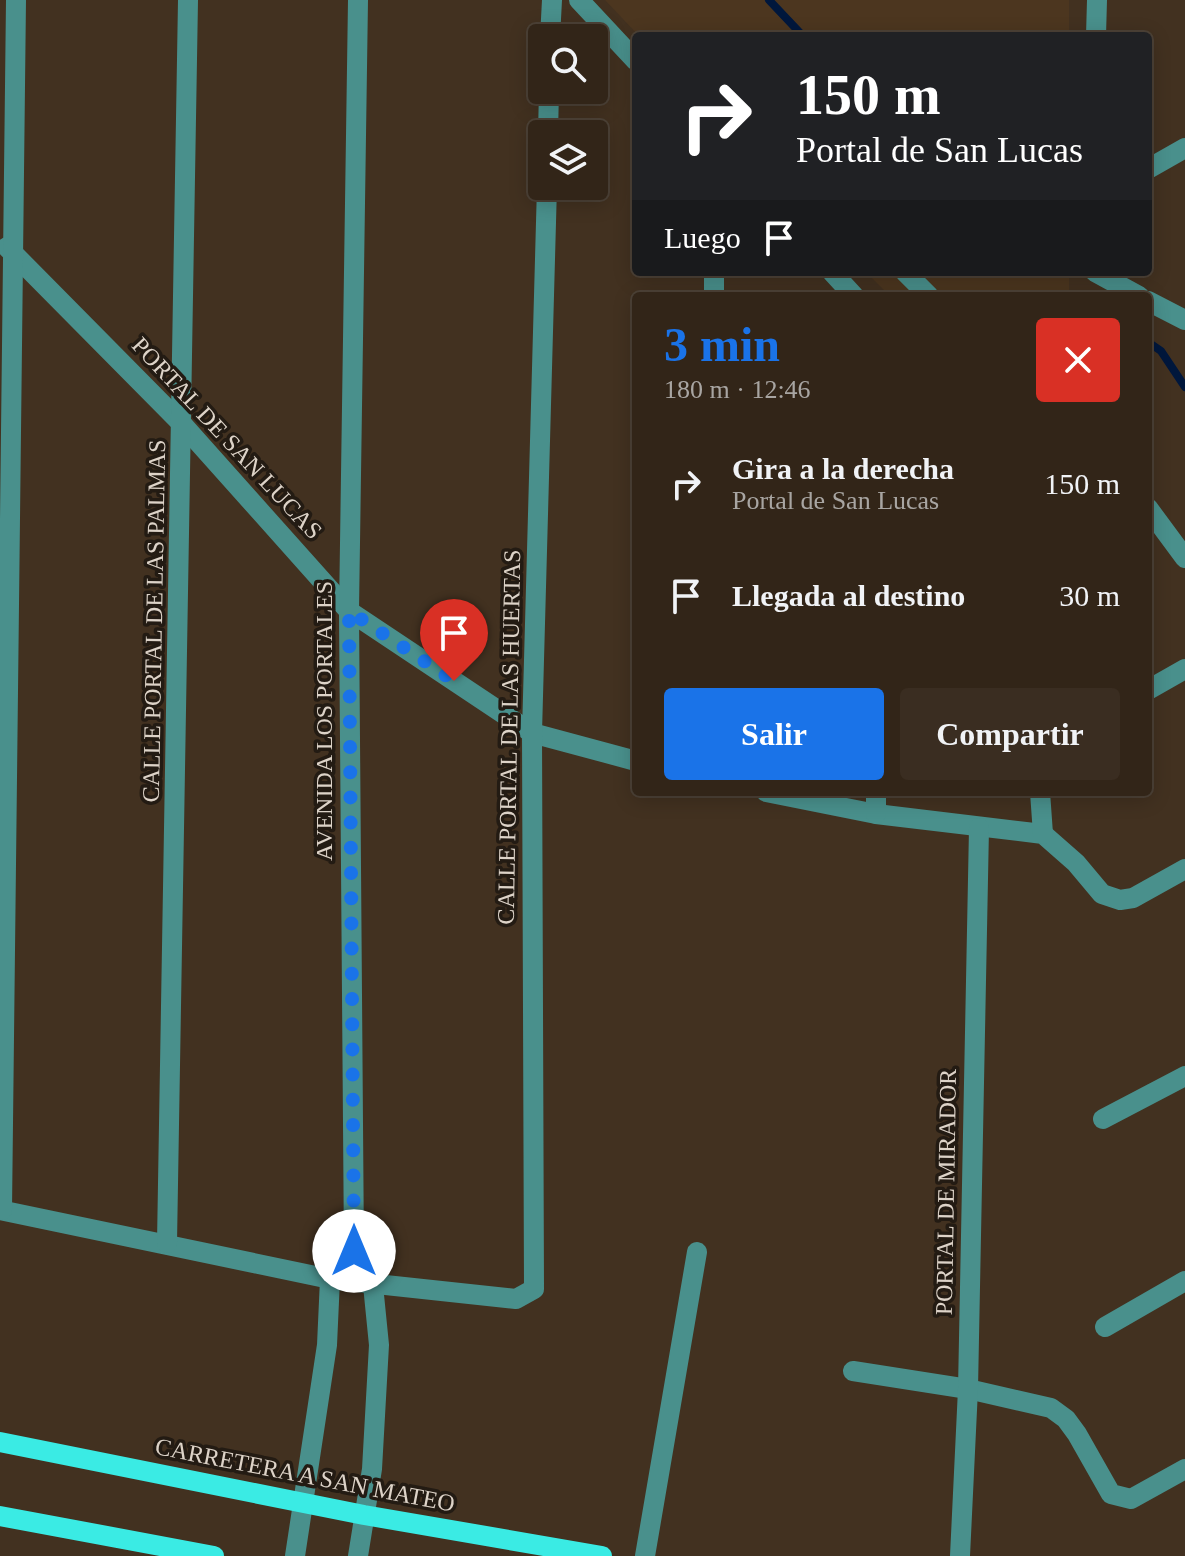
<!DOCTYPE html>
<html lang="es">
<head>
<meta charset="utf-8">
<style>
  :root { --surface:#322518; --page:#3a2d21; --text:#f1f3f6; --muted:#a8a5a2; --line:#4d4237; --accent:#1a73e8 }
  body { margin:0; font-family:"Times New Roman",serif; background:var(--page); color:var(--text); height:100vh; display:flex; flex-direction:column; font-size:30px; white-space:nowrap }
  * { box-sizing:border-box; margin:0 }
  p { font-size:26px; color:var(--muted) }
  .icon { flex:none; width:44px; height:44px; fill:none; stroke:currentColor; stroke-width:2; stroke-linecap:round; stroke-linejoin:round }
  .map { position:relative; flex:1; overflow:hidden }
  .sheet { position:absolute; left:632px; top:292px; width:520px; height:504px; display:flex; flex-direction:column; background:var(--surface); border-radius:8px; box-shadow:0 4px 20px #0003,0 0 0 2px var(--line) }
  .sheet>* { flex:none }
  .top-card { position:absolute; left:632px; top:32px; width:520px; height:244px; border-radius:8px; box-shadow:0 4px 20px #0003,0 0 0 2px var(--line); background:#202124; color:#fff; overflow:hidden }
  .buttons { position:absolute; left:528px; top:24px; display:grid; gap:16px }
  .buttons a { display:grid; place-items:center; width:80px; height:80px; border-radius:8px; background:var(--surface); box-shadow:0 4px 20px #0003,0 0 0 2px var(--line); font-size:40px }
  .pin { position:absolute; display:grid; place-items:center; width:68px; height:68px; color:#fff; margin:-82px -34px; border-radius:50% 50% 50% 0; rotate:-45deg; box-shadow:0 0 8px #0007 }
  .pin .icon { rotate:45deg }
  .me { position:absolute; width:88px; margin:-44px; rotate:0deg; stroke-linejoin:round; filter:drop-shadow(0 0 6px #0008) }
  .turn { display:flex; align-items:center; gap:28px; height:168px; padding:0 32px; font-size:36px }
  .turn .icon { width:104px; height:104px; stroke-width:2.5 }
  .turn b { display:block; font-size:56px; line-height:68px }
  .then { display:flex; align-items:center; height:76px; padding:0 32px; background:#0003; gap:16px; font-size:30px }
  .round { display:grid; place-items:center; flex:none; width:84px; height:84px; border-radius:8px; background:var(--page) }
  .overview { display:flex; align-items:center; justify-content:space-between; height:136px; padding:0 32px }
  h1 { font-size:48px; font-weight:600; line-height:60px; color:var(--accent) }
  .button { display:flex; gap:16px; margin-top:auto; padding:16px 32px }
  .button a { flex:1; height:92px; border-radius:8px; background:var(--accent); color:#fff; font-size:32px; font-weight:600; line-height:92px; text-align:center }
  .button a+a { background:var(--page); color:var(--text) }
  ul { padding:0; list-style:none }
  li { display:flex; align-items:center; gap:24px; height:112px; padding:0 32px }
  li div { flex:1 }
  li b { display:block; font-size:30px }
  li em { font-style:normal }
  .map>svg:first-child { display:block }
</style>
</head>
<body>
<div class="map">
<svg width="1185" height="1556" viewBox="0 0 1185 1556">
  <rect width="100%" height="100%" fill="#423120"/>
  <g fill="#4c361f">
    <polygon points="605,0 1069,0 1069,36 639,36"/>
    <polygon points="866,272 1069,272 1069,296 890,296"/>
  </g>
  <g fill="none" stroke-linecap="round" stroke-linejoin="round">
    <g stroke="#00173c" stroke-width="8">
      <polyline points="769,0 803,36"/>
      <polyline points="1148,342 1161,351 1185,387"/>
    </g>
    <g stroke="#49908c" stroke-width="20">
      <polyline points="579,0 636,61"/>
      <polyline points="1096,36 1097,0"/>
      <polyline points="550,38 552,0"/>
      <polyline points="548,134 549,90"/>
      <polyline points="1148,169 1185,148"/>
      <polyline points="7,247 183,425 349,611 532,733 636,761"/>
      <polyline points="832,272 854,296"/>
      <polyline points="905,272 929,296"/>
      <polyline points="1095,272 1139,296"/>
      <polyline points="714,296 714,272"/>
      <polyline points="1148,301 1185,320"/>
      <polyline points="1148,508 1185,558"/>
      <polyline points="1148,690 1185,669"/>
      <polyline points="766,792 876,814 1043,834 1076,863 1102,894 1120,900 1133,898 1185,869"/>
      <polyline points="1040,792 1043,834"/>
      <polyline points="876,814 876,792"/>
      <polyline points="1103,1119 1185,1076"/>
      <polyline points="0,1210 330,1279 516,1299 534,1289 532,733 547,186"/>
      <polyline points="2,1210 16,0"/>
      <polyline points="167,1243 188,0"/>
      <polyline points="1105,1327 1185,1281"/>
      <polyline points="853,1371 968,1389 1051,1408 1066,1419 1077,1434 1111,1494 1131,1499 1185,1469"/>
      <polyline points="295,1556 327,1345 330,1279 354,1251"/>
      <polyline points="358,1556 372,1469 379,1345 373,1285 354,1251 349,611 358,0"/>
      <polyline points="645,1556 697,1252"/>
      <polyline points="960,1556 968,1389 979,828"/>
    </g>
    <g stroke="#3aebe4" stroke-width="20">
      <polyline points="0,1442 364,1515 602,1556"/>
      <polyline points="0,1516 214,1556"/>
    </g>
  </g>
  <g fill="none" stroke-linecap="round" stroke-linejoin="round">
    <polyline stroke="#1a73e8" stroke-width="14" stroke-dasharray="0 25.2" points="354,1251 349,611 454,681"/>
  </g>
  <g text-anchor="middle" stroke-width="7" stroke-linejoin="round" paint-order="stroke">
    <g font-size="24" fill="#ddd3c8" stroke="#231b13">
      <text transform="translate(227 438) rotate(47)" y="8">PORTAL DE SAN LUCAS</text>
      <text transform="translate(154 621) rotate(-89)" y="8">CALLE PORTAL DE LAS PALMAS</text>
      <text transform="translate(324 721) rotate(-90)" y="8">AVENIDA LOS PORTALES</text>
      <text transform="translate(509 737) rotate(-89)" y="8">CALLE PORTAL DE LAS HUERTAS</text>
      <text transform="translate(946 1192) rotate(-89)" y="8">PORTAL DE MIRADOR</text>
      <text transform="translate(305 1475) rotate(11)" y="8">CARRETERA A SAN MATEO</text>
    </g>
  </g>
</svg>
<div class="buttons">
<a><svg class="icon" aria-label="search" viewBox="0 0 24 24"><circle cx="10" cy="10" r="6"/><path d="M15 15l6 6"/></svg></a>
<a><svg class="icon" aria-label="layers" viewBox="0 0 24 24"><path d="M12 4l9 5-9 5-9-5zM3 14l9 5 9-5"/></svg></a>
</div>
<div class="pin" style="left:454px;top:681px;background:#d93025"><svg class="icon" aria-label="arrive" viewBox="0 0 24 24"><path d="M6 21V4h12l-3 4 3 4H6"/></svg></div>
<svg class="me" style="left:354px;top:1251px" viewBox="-20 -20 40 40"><circle r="19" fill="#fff"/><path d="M0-13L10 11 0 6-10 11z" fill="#1a73e8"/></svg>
<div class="top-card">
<div class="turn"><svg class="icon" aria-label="right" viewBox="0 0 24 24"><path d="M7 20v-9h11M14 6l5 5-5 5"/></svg><div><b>150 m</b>Portal de San Lucas</div></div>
<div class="then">Luego<svg class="icon" aria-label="arrive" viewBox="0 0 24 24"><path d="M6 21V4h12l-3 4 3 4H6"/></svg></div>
</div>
<section class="sheet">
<div class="overview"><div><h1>3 min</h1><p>180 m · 12:46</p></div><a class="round" style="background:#d93025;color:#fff"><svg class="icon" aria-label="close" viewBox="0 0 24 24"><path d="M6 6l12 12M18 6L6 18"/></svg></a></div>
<ul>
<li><svg class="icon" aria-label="right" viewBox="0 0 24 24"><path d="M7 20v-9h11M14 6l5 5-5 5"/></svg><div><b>Gira a la derecha</b><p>Portal de San Lucas</p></div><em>150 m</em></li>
<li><svg class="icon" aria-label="arrive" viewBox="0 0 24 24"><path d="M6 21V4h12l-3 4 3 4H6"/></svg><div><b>Llegada al destino</b></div><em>30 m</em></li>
</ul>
<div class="button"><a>Salir</a><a>Compartir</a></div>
</section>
</div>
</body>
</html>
